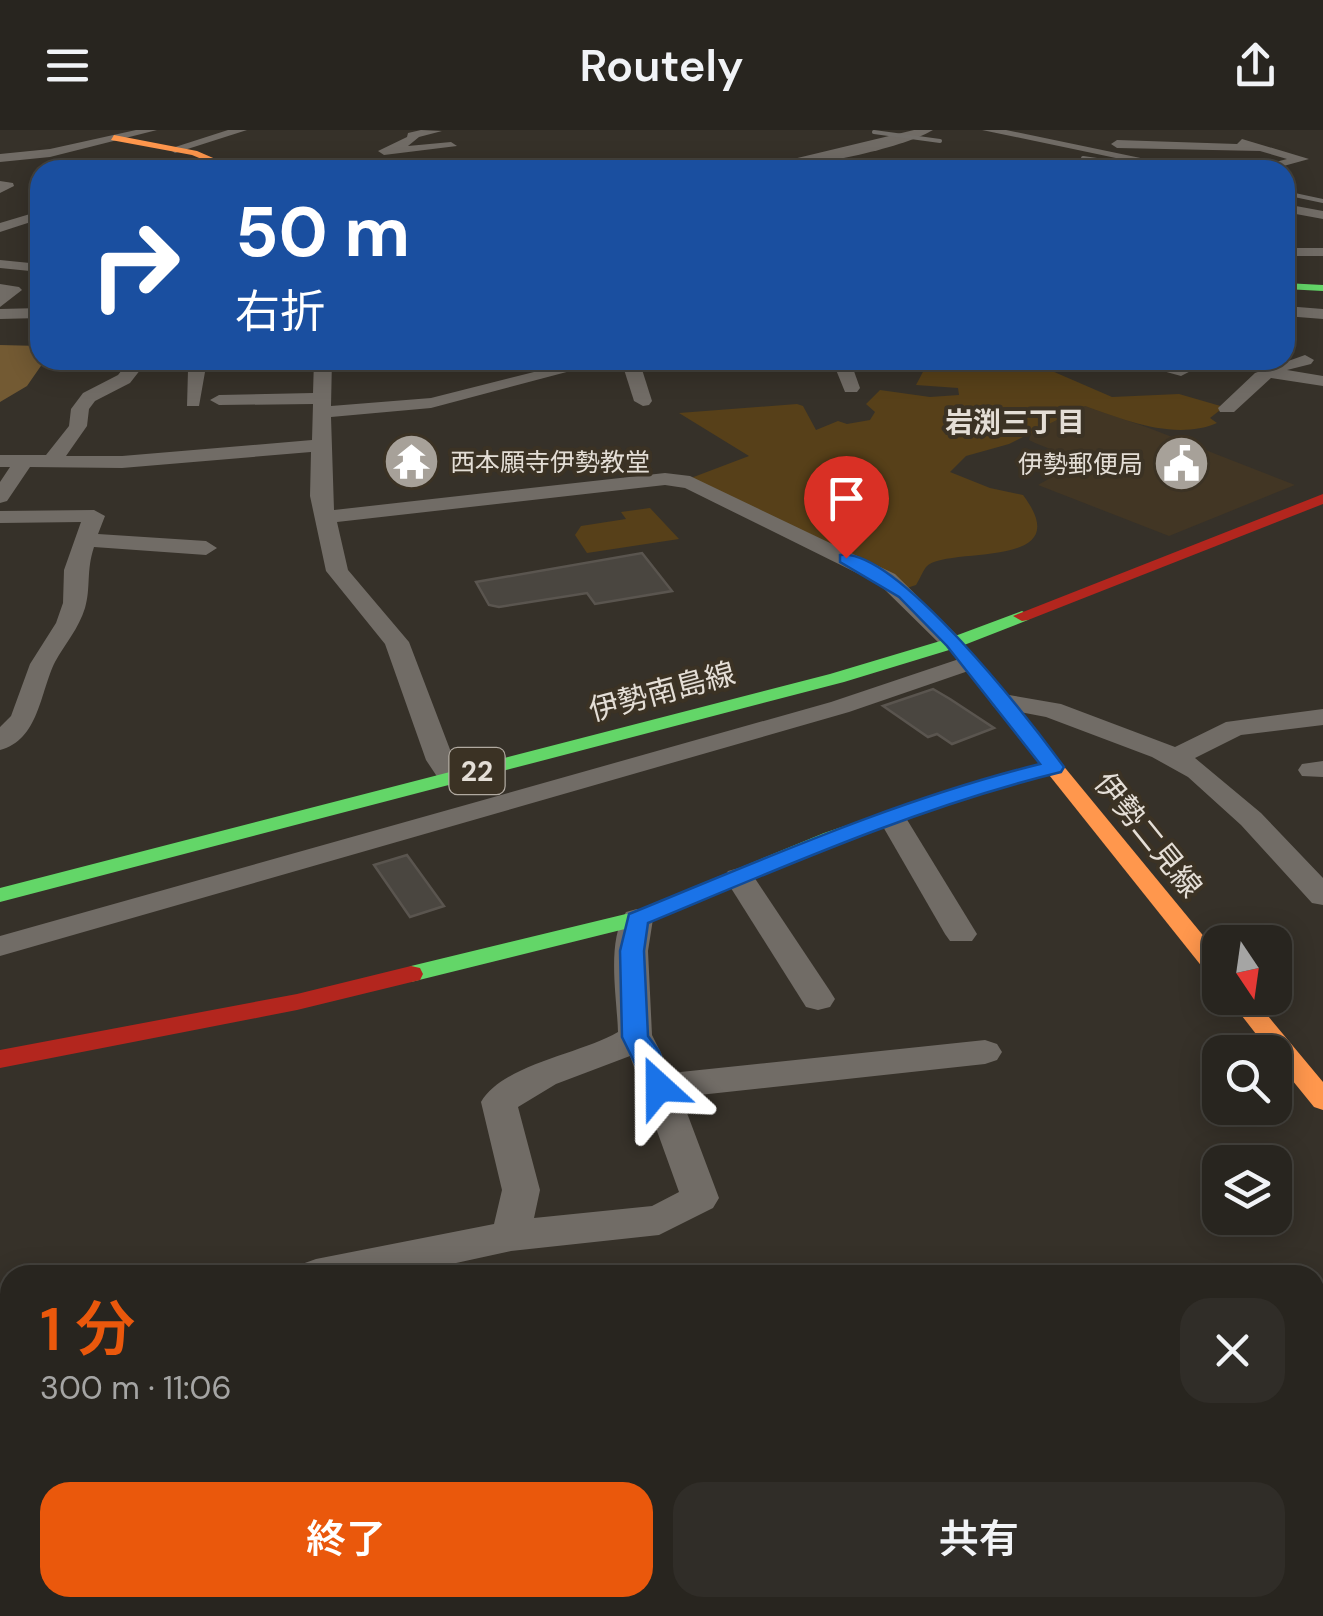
<!DOCTYPE html>
<html lang="ja">
<head>
<meta charset="utf-8">
<style>
  :root { --surface:#28251f; --page:#302d28; --text:#f1f3f6; --muted:#a5a5a4; --line:#44423d; --accent:#ea580c }
  body { margin:0; font-family:"DM Sans","Noto Sans JP",sans-serif; background:var(--page); color:var(--text); height:100vh; display:flex; flex-direction:column; font-size:38px; white-space:nowrap }
  * { box-sizing:border-box; margin:0 }
  p { font-size:32px; color:var(--muted) }
  .icon { flex:none; width:55px; height:55px; fill:none; stroke:currentColor; stroke-width:2; stroke-linecap:round; stroke-linejoin:round }
  .map { position:relative; flex:1; overflow:hidden }
  .drawer { position:absolute; left:0px; top:1135px; width:1325px; height:352px; display:flex; flex-direction:column; background:var(--surface); border-radius:30px 30px 0 0; box-shadow:0 5px 25px #0003,0 0 0 2px var(--line) }
  .drawer>* { flex:none }
  .guide { position:absolute; left:30px; top:30px; width:1265px; height:210px; border-radius:30px; box-shadow:0 5px 25px #0003,0 0 0 2px var(--line); background:#1a4fa0; color:#fff; overflow:hidden }
  .needle { width:65px; rotate:167deg }
  .buttons { position:absolute; left:1202px; top:795px; display:grid; gap:20px }
  .buttons a { display:grid; place-items:center; width:90px; height:90px; border-radius:20px; background:var(--surface); box-shadow:0 5px 25px #0003,0 0 0 2px var(--line); font-size:50px }
  .pin { position:absolute; display:grid; place-items:center; width:85px; height:85px; color:#fff; margin:-102px -42px; border-radius:50% 50% 50% 0; rotate:-45deg; box-shadow:0 0 10px #0007 }
  .pin .icon { rotate:45deg }
  .me { position:absolute; width:110px; margin:-55px; rotate:336deg; stroke-linejoin:round; filter:drop-shadow(0 0 8px #0008) }
  .turn { display:flex; align-items:center; gap:35px; height:210px; padding:0 40px; font-size:45px }
  .turn .icon { width:130px; height:130px; stroke-width:2.5 }
  .turn b { display:block; font-size:70px; line-height:85px }
  .round { display:grid; place-items:center; flex:none; width:105px; height:105px; border-radius:30px; background:var(--page) }
  .headline { display:flex; align-items:center; justify-content:space-between; height:170px; padding:0 40px }
  h1 { font-size:60px; font-weight:600; line-height:75px; color:var(--accent) }
  .action { display:flex; gap:20px; margin-top:auto; padding:20px 40px }
  .action a { flex:1; height:115px; border-radius:30px; background:var(--accent); color:#fff; font-size:40px; font-weight:600; line-height:115px; text-align:center }
  .action a+a { background:var(--page); color:var(--text) }
  header { display:flex; justify-content:space-between; align-items:center; height:130px; padding:0 40px; background:var(--surface); font-size:45px; font-weight:600 }
  .map>svg:first-child { display:block }
</style>
</head>
<body>
<header><svg class="icon" aria-label="menu" viewBox="0 0 24 24"><path d="M4 6h16M4 12h16M4 18h16"/></svg>Routely<svg class="icon" aria-label="share" viewBox="0 0 24 24"><path d="M12 15V3M7 8l5-5 5 5M5 13v7h14v-7"/></svg></header>
<div class="map">
<svg width="1323" height="1486" viewBox="0 0 1323 1486">
  <rect width="100%" height="100%" fill="#363129"/>
  <polygon fill="#423624" points="1085,276 1149,298 1295,355 1169,406 1038,355 1080,331 1035,313 1029,310 1031,303"/>
  <g fill="#574019">
    <path d="M 909,230 L 1061,230 L 1058,235 L 1064,240 L 1052,241 L 1112,267 L 1179,264 L 1224,277 L 1210,288 L 1217,293 C 1175,311 1125,290 1085,276 L 1009,314 L 966,326 L 950,342 L 990,358 L 1023,365 C 1081,442 945,415 926,437 C 923,441 917,454 916,455 L 907,458 L 691,348 L 749,326 L 679,283 L 797,274 L 803,276 L 816,300 L 838,291 L 847,294 L 870,290 L 875,282 L 866,274 L 880,260 L 930,267 L 959,265 L 958,258 L 916,255 L 925,238 Z"/>
    <polygon points="650,378 679,409 587,423 575,405 581,396 626,389 621,382"/>
  </g>
  <polygon fill="#735a33" points="0,215 40,216 40,230 45,230 27,256 0,272"/>
  <g fill="#4a4640" stroke="#5a554f" stroke-width="2.5">
    <polygon points="642,423 672,461 595,474 587,463 499,477 489,475 476,452"/>
    <polygon points="933,559 950,569 994,598 952,614 937,604 928,607 883,576"/>
    <polygon points="407,725 444,776 410,787 374,735"/>
  </g>
  <g fill="none" stroke-linecap="round" stroke-linejoin="round">
    <g fill="#716c66" fill-rule="evenodd">
      <polygon points="136,0 157,0 50,27 0,32 0,24 50,19"/>
      <polygon points="228,0 247,0 175,23 169,19"/>
      <polygon points="421,0 442,1 419,7 408,16 451,12 457,16 384,25 378,21 407,7 408,3"/>
      <path d="M 914,0 L 933,0 C 895,22 792,40 747,40 Z"/>
      <polygon points="982,0 1006,0 1198,40 1173,40"/>
      <polygon points="1242,9 1309,29 1269,40 1245,40 1287,29 1260,21 1117,18 1111,14 1117,10 1237,14"/>
      <polygon points="0,51 13,53 14,56 0,63"/>
      <polygon points="1285,74 1323,81 1323,89 1285,82"/>
      <polygon points="40,81 40,89 0,102 0,93"/>
      <rect x="1285" y="118" width="38" height="8"/>
      <polygon points="0,130 40,134 40,142 0,138"/>
      <polygon points="0,154 19,157 22,160 0,177"/>
      <polygon points="1285,176 1323,179 1323,189 1285,186"/>
      <polygon points="40,178 40,188 0,189 0,179"/>
      <polygon points="1305,225 1314,230 1311,234 1287,240 1323,246 1323,256 1271,248 1234,282 1220,282 1218,278 1255,243"/>
      <polygon points="130,230 148,230 130,253 95,271 89,279 87,296 66,326 122,326 312,310 313,274 219,275 210,270 219,265 313,263 314,230 332,230 331,276 431,268 582,230 612,230 431,278 331,287 334,380 665,343 690,346 895,444 965,513 953,520 944,518 879,454 685,358 665,355 337,392 348,440 409,512 454,630 466,648 452,656 442,654 426,630 385,514 326,441 310,366 311,322 122,338 30,337 7,371 0,373 0,352 10,337 0,337 0,325 46,325 69,296 71,279 83,263 118,245"/>
      <polygon points="202,230 223,230 205,242 199,276 187,276 188,240"/>
      <polygon points="621,230 639,230 652,271 649,275 643,276 634,271"/>
      <polygon points="832,230 850,230 860,258 857,262 845,262"/>
      <path d="M 1123,230 C 1136,230 1174,236 1180,235 C 1191,233 1199,230 1212,230 L 1181,246 Z"/>
      <path d="M 94,380 L 105,386 L 98,404 L 206,411 L 217,418 L 206,425 L 94,417 C 86,441 91,458 85,478 C 79,498 65,514 55,532 C 40,562 39,610 0,620 L 0,597 L 11,586 L 30,534 L 56,493 L 63,473 L 64,440 L 81,392 L 0,393 L 0,381 Z"/>
      <polygon points="968,526 980,533 977,538 849,582 0,826 0,806 831,572"/>
      <polygon points="1003,564 1061,574 1175,617 1226,592 1323,579 1323,595 1241,605 1195,628 1261,683 1323,748 1323,775 1312,773 1241,695 1188,647 1152,627 1046,587 994,577 990,572"/>
      <polygon points="1323,631 1323,647 1302,646 1298,640 1302,634"/>
      <polygon points="892,679 902,682 906,688 977,804 972,811 950,811 945,804 878,688 882,682"/>
      <polygon points="739,738 750,741 830,861 835,869 830,877 818,880 806,877 724,747 728,741"/>
      <path d="M 637,779 L 648,782 L 653,789 L 648,821 L 652,905 L 671,943 L 985,910 L 997,914 L 1002,922 L 997,930 L 985,934 L 681,967 L 719,1068 L 713,1078 L 659,1105 L 511,1121 L 401,1145 L 296,1145 L 302,1134 L 316,1129 L 494,1094 L 502,1060 L 481,972 C 503,934 581,924 618,902 C 617,867 606,812 626,782 ZM 630,926 L 679,1062 L 652,1076 L 534,1088 L 540,1060 L 518,977 L 556,954 Z"/>
      <polygon points="10,1419 10,1465 0,1468 0,1422"/>
      <rect x="196" y="1478" width="48" height="8"/>
    </g>
    <g fill="#63d668" fill-rule="evenodd">
      <polygon points="1285,153 1323,155 1323,161 1285,159"/>
      <polygon points="1022,481 1031,486 1028,490 959,517 844,552 0,772 0,758 830,544 947,509"/>
      <polygon points="1053,631 1063,637 1060,641 1000,656 840,713 645,794 411,852 399,844 411,836 630,783 824,703 986,648"/>
    </g>
    <g fill="#ff974d" fill-rule="evenodd">
      <polygon points="114,5 197,21 241,40 228,40 192,25 111,10"/>
      <polygon points="953,508 959,509 1220,826 1220,850 1211,848 947,517 944,513"/>
      <polygon points="1228,868 1253,868 1323,952 1323,980 1314,977 1275,929 1275,922 1270,922"/>
    </g>
    <g fill="#b3261e" fill-rule="evenodd">
      <polygon points="1323,364 1323,374 1028,490 1022,491 1013,486"/>
      <polygon points="411,836 420,838 423,844 420,850 297,880 0,938 0,920 297,864"/>
    </g>
    <g stroke="#726e69" stroke-width="4">
      <polyline points="874,2 940,11"/>
      <polyline points="1083,28 1166,40"/>
      <polyline points="1285,63 1323,71"/>
    </g>
  </g>
  <path fill="#1a73e8" stroke="#114b97" stroke-width="2.5" d="M 840,425 C 896,416 1031,592 1064,637 L 1061,642 C 918,677 783,737 648,793 L 644,821 L 648,906 L 659,921 L 672,957 L 668,964 L 650,964 L 622,907 L 620,821 L 629,784 C 764,729 898,669 1040,634 L 947,516 L 899,467 L 840,432 Z"/>
  <defs>
    <symbol id="temple-disc" viewBox="-11 -11 22 22"><circle r="9.5" fill="#a7a199" stroke="#3b3224"/><path d="M0-6L5-2H3V0L6.5 2.5H4V6H1.5V3h-3V6H-4V2.5H-6.5L-3 0V-2H-5Z" fill="#fff"/></symbol>
    <symbol id="civic-disc" viewBox="-11 -11 22 22"><circle r="9.5" fill="#a7a199" stroke="#3b3224"/><path d="M-.6-6.5H3V-4.5H.6V-3L4-1V1h2V6H-6V1h2V-1L-.6-3ZM-1.2 2.5V6h2.4V2.5Z" fill="#fff"/></symbol>
  </defs>
  <g fill-rule="evenodd">
    <use href="#temple-disc" x="380" y="300" width="63" height="63"/>
    <use href="#civic-disc" x="1150" y="302" width="63" height="63"/>
  </g>
  <g text-anchor="middle" stroke-width="8" stroke-linejoin="round" paint-order="stroke">
    <g font-size="25" fill="#e4ded6" stroke="#3b3224" text-anchor="start">
      <text x="450" y="341">西本願寺伊勢教堂</text>
      <text x="1143" y="343" text-anchor="end">伊勢郵便局</text>
    </g>
    <g font-size="28" font-weight="bold" fill="#e4ded6" stroke="#3b3224">
      <text x="1015" y="302">岩渕三丁目</text>
    </g>
    <rect fill="#3b3224" stroke="#b1aaa1" stroke-width="2.5" x="449.5" y="618" width="55" height="46" rx="8"/>
    <g font-size="28" font-weight="bold" fill="#e4ded6">
      <text x="477" y="651">22</text>
    </g>
    <g font-size="30" fill="#e4ded6" stroke="#3b3224">
      <text transform="translate(662 562) rotate(-15)" y="10">伊勢南島線</text>
      <text transform="translate(1148 705) rotate(51)" y="10">伊勢二見線</text>
    </g>
  </g>
</svg>
<div class="buttons">
<a><svg class="needle" viewBox="-14 -14 28 28"><path d="M0-13l5 13h-10z" fill="#e53935"/><path d="M0 13l5-13h-10z" fill="#a5a5a4"/></svg></a>
<a><svg class="icon" aria-label="search" viewBox="0 0 24 24"><circle cx="10" cy="10" r="6"/><path d="M15 15l6 6"/></svg></a>
<a><svg class="icon" aria-label="layers" viewBox="0 0 24 24"><path d="M12 4l9 5-9 5-9-5zM3 14l9 5 9-5"/></svg></a>
</div>
<div class="pin" style="left:846px;top:428px;background:#d93025"><svg class="icon" aria-label="arrive" viewBox="0 0 24 24"><path d="M6 21V4h12l-3 4 3 4H6"/></svg></div>
<svg class="me" style="left:659px;top:957px" viewBox="-20 -20 40 40"><path d="M0-17L14 15 0 8-14 15z" fill="#1a73e8" stroke="#fff" stroke-width="4"/></svg>
<div class="guide">
<div class="turn"><svg class="icon" aria-label="right" viewBox="0 0 24 24"><path d="M7 20v-9h11M14 6l5 5-5 5"/></svg><div><b>50 m</b>右折</div></div>
</div>
<section class="drawer">
<div class="headline"><div><h1>1 分</h1><p>300 m · 11:06</p></div><a class="round"><svg class="icon" aria-label="close" viewBox="0 0 24 24"><path d="M6 6l12 12M18 6L6 18"/></svg></a></div>
<div class="action"><a>終了</a><a>共有</a></div>
</section>
</div>
</body>
</html>
